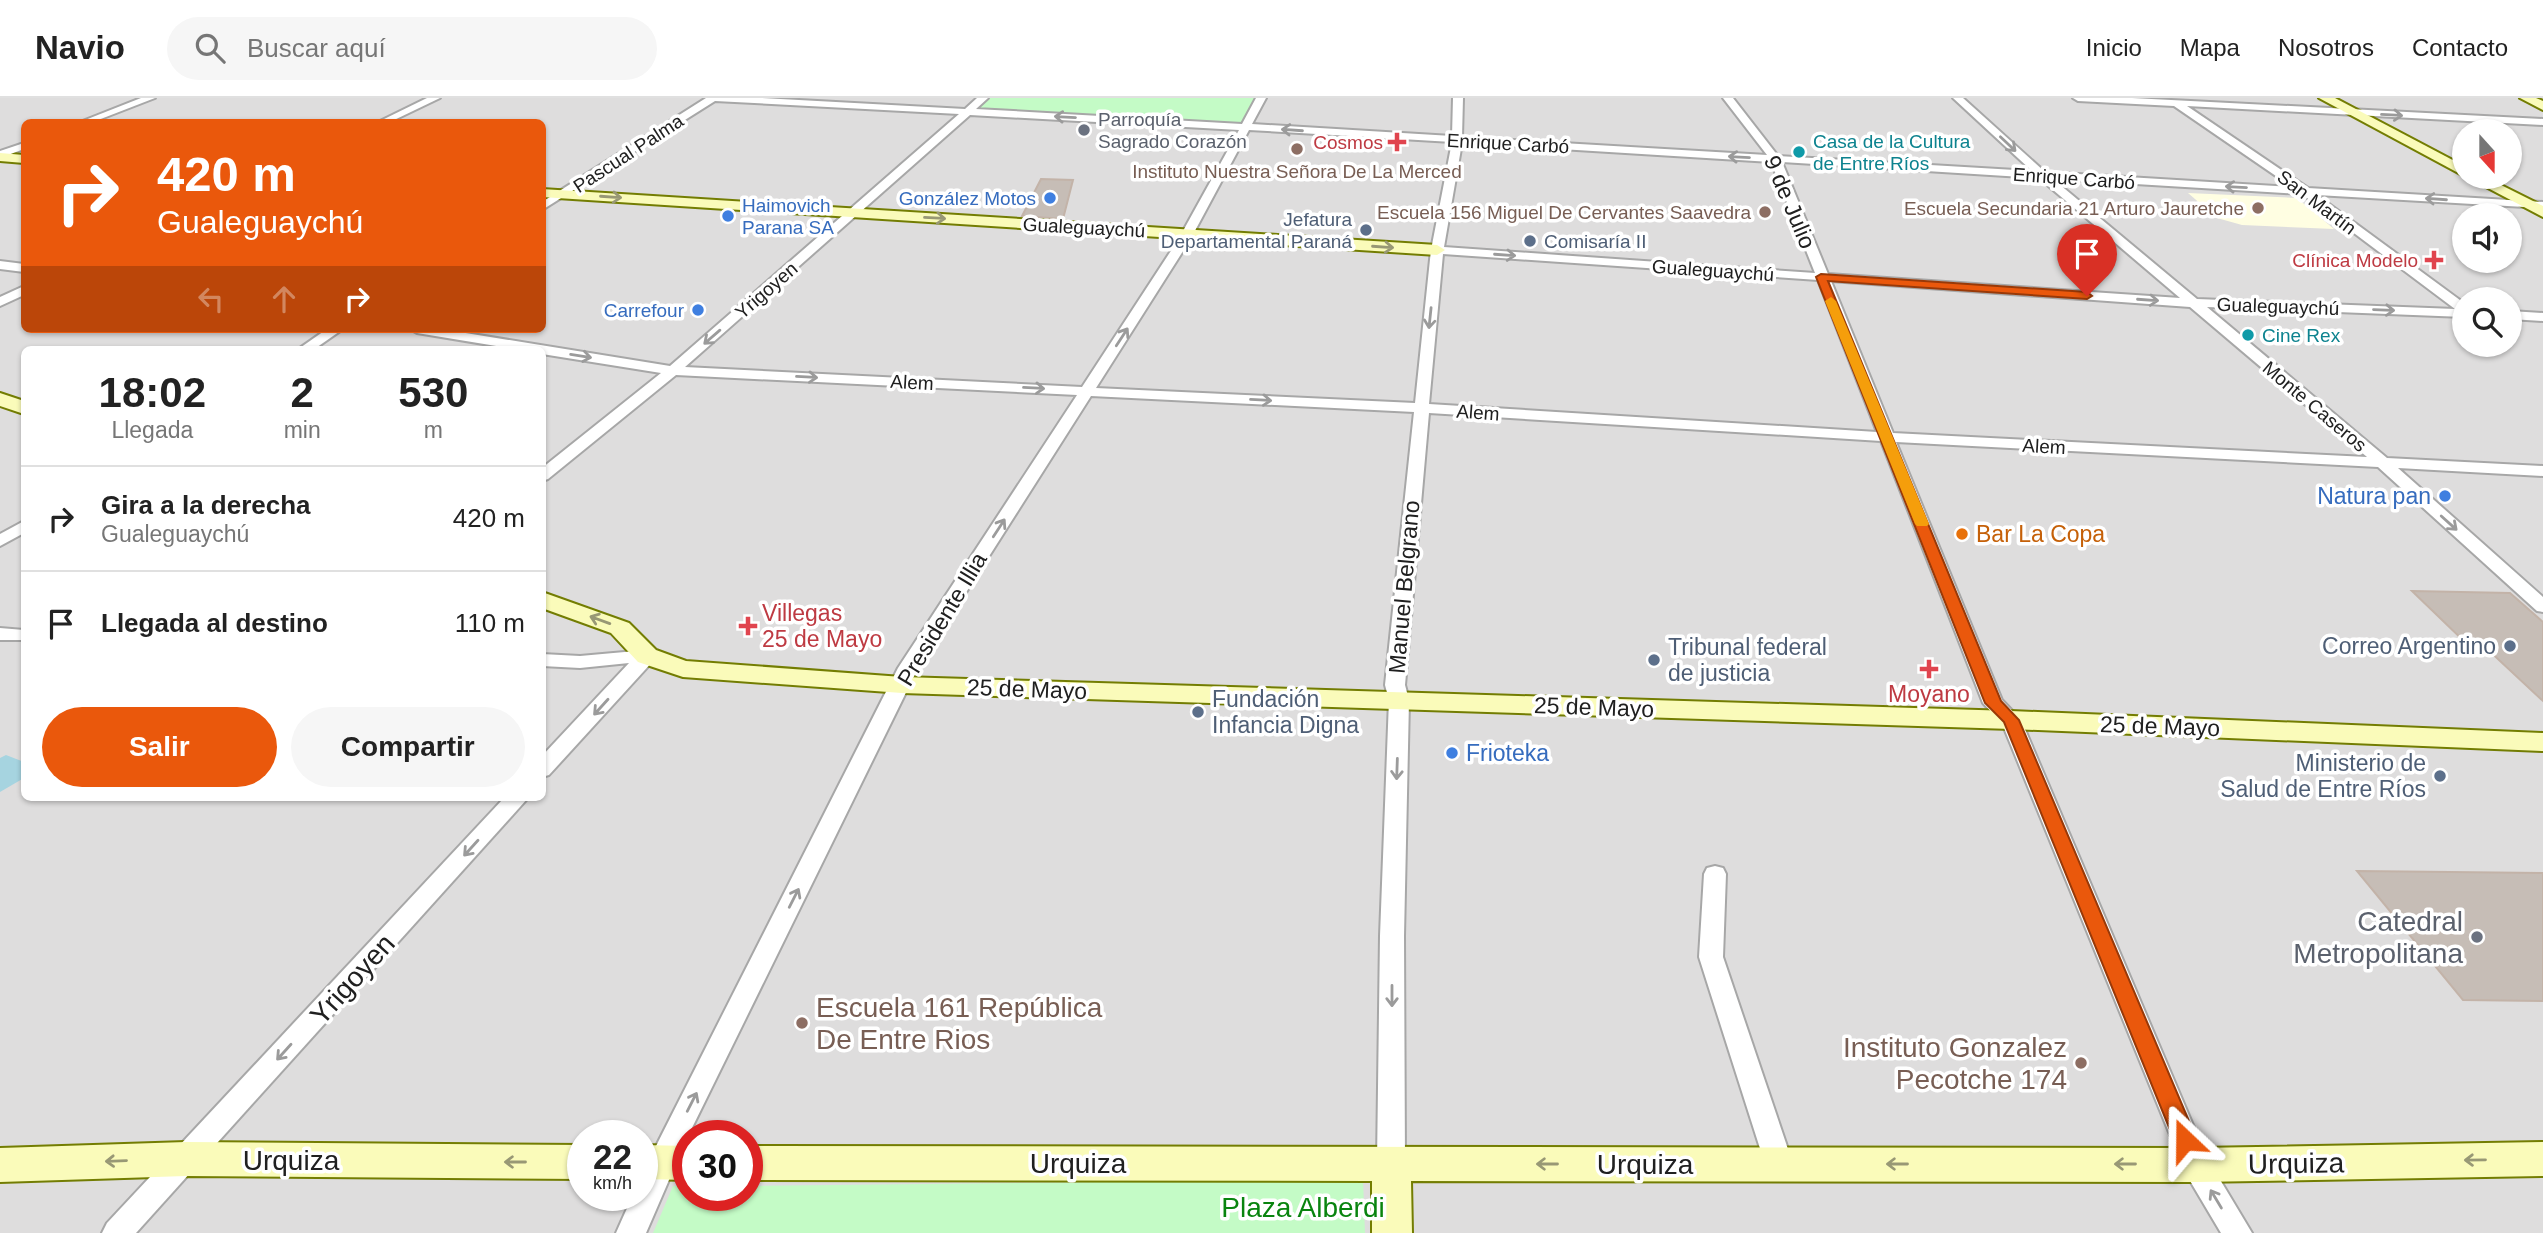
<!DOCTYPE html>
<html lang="es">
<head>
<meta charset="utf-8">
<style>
  :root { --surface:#fff; --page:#f6f6f6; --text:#222; --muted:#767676; --line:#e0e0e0; --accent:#ea580c }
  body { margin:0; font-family:Helvetica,sans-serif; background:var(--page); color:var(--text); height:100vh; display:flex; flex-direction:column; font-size:26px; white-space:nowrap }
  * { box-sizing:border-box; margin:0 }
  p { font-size:23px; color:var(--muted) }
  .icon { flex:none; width:38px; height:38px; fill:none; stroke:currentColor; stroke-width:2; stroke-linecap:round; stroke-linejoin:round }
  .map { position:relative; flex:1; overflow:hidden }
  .details { position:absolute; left:21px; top:248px; width:525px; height:455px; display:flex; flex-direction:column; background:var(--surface); border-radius:10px; box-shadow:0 2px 5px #0004 }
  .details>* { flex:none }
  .guide { position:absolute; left:21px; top:21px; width:525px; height:214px; border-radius:10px; box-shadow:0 2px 5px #0004; background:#ea580c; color:#fff; overflow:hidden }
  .needle { width:46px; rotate:159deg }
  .buttons { position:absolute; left:2452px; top:21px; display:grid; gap:14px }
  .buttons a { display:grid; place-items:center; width:70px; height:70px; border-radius:50%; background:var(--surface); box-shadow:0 2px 5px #0004; font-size:35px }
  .speed { position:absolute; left:567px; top:1022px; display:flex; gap:14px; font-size:35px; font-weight:700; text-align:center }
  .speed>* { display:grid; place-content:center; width:91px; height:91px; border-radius:50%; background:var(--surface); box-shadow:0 2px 5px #0004; line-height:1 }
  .speed small { font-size:18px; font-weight:400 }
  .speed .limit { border:10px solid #d22; background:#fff; color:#111 }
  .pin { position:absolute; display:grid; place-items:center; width:60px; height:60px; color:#fff; margin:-72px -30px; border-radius:50% 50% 50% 0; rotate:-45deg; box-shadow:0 0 7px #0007 }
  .pin .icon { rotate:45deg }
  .me { position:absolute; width:77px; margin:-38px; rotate:337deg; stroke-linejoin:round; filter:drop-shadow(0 0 5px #0008) }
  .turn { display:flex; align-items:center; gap:24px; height:147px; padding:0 21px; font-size:32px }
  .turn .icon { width:91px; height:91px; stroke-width:2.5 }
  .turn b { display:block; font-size:49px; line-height:60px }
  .lanes { display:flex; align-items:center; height:66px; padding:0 21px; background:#0003; justify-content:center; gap:35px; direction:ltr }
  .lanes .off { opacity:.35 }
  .eta { display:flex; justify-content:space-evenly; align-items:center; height:119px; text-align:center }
  .eta b { font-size:42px; font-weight:700; line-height:49px }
  .primary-button { display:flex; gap:14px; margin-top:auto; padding:14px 21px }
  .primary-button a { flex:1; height:80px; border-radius:42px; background:var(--accent); color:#fff; font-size:28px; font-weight:700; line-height:80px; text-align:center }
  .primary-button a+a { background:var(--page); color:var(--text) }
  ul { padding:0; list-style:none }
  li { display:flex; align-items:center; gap:21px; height:105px; padding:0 21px; border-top:2px solid var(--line) }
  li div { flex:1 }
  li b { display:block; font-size:26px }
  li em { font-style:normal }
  header { display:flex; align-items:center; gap:42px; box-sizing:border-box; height:98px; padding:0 35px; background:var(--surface); border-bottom:2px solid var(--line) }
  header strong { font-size:33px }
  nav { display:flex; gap:38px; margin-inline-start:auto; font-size:24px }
  .search { width:490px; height:63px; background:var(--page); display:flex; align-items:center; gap:18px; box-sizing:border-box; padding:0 24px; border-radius:38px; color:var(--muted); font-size:26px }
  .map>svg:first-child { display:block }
</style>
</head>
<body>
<header>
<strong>Navio</strong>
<div class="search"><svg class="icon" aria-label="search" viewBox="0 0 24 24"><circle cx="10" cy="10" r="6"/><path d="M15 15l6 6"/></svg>Buscar aquí</div>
<nav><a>Inicio</a><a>Mapa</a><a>Nosotros</a><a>Contacto</a></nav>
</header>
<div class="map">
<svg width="2543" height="1135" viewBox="0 0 2543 1135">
  <rect width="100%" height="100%" fill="#f1ede7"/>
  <path fill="#dedddd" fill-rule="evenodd" d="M 0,0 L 2543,0 L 2543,1135 L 0,1135 ZM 24,24 L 542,24 L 542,231 L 24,231 ZM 2464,33 L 2510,33 L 2510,79 L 2464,79 ZM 2464,117 L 2510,117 L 2510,163 L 2464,163 ZM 2464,201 L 2510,201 L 2510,247 L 2464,247 ZM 24,252 L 542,252 L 542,700 L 24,700 ZM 583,1038 L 642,1038 L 642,1097 L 583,1097 ZM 688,1038 L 747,1038 L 747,1097 L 688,1097 Z"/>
  <polygon fill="#fffee2" points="2188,95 2297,100 2334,131 2242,127 2217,120"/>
  <g fill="#c4fbc6">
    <polygon points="990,0 1256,0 1238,30 975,13"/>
    <polygon points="1363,1081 1365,1135 653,1135 673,1088 688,1088 688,1097 747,1097 747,1088"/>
  </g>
  <polygon fill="#a6d4e0" points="6,657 24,664 24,680 0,694 0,660"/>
  <g fill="#c6bdb6" stroke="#c3b3a8" stroke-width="2">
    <polygon points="1041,81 1073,82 1063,121 1022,118"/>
    <polygon points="2412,493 2510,495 2543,524 2543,603 2484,548 2469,548"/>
    <polygon points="2357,773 2543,775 2543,903 2463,902"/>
  </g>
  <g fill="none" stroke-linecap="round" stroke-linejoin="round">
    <defs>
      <g id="street">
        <polygon points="141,0 155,0 93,24 80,24"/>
        <polygon points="427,0 440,0 390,24 378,24"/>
        <path d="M 706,0 L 762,0 L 965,11 L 977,0 L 988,0 L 976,11 L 1242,26 L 1256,0 L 1266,0 L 1252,26 L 1452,38 L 1453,0 L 1463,0 L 1462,39 L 1767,57 L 1723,0 L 1733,0 L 1778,58 L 2032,73 L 1953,0 L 1963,0 L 2045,74 L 2292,89 L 2174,8 L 2078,3 L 2073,0 L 2132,0 L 2543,21 L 2543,27 L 2187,8 L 2308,90 L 2543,104 L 2543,110 L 2317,97 L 2464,205 L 2464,219 L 2207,209 L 2387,360 L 2543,368 L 2543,378 L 2398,370 L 2543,499 L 2543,514 L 2537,513 L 2378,369 L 1896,344 L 2002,602 L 2021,622 L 2207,1060 L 2252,1135 L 2221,1135 L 2186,1076 L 2002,625 L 1983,605 L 1881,343 L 1429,315 L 1405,587 L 1409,602 L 1404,838 L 1405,1065 L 1401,1074 L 1391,1078 L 1381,1074 L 1377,1065 L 1380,838 L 1389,602 L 1385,587 L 1414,314 L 1091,298 L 918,570 L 688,1038 L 646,1135 L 616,1135 L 633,1097 L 642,1097 L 642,1078 L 652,1056 L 898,570 L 1077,297 L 676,277 L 548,381 L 542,383 L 542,370 L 661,275 L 542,256 L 542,252 L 520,252 L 417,235 L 410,231 L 441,231 L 670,268 L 959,16 L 715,3 L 542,112 L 542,104 ZM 970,17 L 1239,32 L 1178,142 L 1082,289 L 685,269 ZM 1249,32 L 1452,44 L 1431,152 L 1415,305 L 1096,290 L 1190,142 ZM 1462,45 L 1771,64 L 1815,175 L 1444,149 ZM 1782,64 L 2039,80 L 2180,200 L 1828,176 ZM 2053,81 L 2302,96 L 2455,211 L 2197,201 ZM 1443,156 L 1818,182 L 1877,334 L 1429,306 ZM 1831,183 L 2190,209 L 2367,359 L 1893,335 Z"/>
        <polygon points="24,45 24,51 0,60 0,53"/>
        <polygon points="0,163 24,166 24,174 0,171"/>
        <polygon points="24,188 24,197 0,208 0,199"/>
        <polygon points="2510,213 2543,215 2543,223 2510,221"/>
        <polygon points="327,231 343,231 313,252 297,252"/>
        <polygon points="24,423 24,435 0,448 0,436"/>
        <polygon points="0,530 24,532 24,542 0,542"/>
        <polygon points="647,552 657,558 654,562 549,677 542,679 542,658 629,565 580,570 542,568 542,556 580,558"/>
        <polygon points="504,700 528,700 136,1135 102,1135 107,1125"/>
        <polygon points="1715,768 1723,770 1726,776 1723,859 1793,1066 1789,1075 1779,1079 1769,1075 1765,1066 1699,859 1704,776 1707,770"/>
      </g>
      <g id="secondary">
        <polygon points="2319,0 2335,0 2464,68 2464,78"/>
        <polygon points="2520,0 2536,0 2543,3 2543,12"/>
        <polygon points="0,55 24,57 24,65 0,63"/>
        <polygon points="2467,79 2485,79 2543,108 2543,119"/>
        <polygon points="542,91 1437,147 1445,152 1437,157 542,99"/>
        <polygon points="0,295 24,303 24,316 0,308"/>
        <polygon points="542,494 629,525 656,552 686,563 902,579 2011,613 2543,635 2543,653 2011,631 902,595 683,579 638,564 611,535 542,510"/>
        <polygon points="186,1044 583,1047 583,1081 186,1078 0,1084 0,1050"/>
        <polygon points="2543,1044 2543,1078 2196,1084 1411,1083 1412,1135 1372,1135 1372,1083 747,1082 747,1048 2196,1050"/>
        <polygon points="642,1047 688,1048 688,1082 642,1081"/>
      </g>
    </defs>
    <use href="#street" stroke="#a7a7a7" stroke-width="4"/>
    <use href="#secondary" stroke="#737d02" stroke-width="4"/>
    <use href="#street" fill="#fff" fill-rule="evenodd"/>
    <use href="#secondary" fill="#fafbba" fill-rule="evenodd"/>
  </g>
  <defs><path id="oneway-shaft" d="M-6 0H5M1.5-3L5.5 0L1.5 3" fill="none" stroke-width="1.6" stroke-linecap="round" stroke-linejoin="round" transform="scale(1.75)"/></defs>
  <g stroke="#9b9b9b">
    <use href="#oneway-shaft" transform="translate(2392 17) rotate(3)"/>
    <use href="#oneway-shaft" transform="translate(1065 19) rotate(-177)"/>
    <use href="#oneway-shaft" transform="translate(1292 32) rotate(-176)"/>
    <use href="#oneway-shaft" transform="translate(2008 46) rotate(43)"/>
    <use href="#oneway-shaft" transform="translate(1739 59) rotate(-177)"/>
    <use href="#oneway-shaft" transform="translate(2236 89) rotate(-177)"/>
    <use href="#oneway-shaft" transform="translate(2436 101) rotate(-176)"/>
    <use href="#oneway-shaft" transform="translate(1505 157) rotate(4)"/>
    <use href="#oneway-shaft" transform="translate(2148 202) rotate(4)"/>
    <use href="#oneway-shaft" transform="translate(2384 212) rotate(2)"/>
    <use href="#oneway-shaft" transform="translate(1430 220) rotate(96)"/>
    <use href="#oneway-shaft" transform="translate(712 239) rotate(139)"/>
    <use href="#oneway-shaft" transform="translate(1122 239) rotate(-57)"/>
    <use href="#oneway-shaft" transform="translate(581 258) rotate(9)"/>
    <use href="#oneway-shaft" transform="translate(807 279) rotate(3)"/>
    <use href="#oneway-shaft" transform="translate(1034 290) rotate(3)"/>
    <use href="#oneway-shaft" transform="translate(1261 302) rotate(3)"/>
    <use href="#oneway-shaft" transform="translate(2449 425) rotate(42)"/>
    <use href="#oneway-shaft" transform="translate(999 430) rotate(-57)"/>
    <use href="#oneway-shaft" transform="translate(601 609) rotate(132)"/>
    <use href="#oneway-shaft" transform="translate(1397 671) rotate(92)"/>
    <use href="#oneway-shaft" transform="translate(471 750) rotate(132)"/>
    <use href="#oneway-shaft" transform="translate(794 800) rotate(-63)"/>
    <use href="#oneway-shaft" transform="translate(1392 898) rotate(90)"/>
    <use href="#oneway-shaft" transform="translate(284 954) rotate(132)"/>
    <use href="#oneway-shaft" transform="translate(692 1004) rotate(-63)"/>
    <use href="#oneway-shaft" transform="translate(2216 1101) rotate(-121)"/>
  </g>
  <g stroke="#989875">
    <use href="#oneway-shaft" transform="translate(611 99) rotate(4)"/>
    <use href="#oneway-shaft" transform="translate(935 120) rotate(3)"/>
    <use href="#oneway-shaft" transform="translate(1383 149) rotate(4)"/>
    <use href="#oneway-shaft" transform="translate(600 522) rotate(-160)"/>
    <use href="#oneway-shaft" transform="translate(2475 1062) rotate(179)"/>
    <use href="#oneway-shaft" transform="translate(116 1063) rotate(178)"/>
    <use href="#oneway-shaft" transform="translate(515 1064) rotate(-180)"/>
    <use href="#oneway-shaft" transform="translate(1547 1066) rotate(-180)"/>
    <use href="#oneway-shaft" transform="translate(1897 1066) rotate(-180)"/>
    <use href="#oneway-shaft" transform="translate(2125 1066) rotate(-180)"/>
  </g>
  <polygon fill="#ea580c" stroke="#983908" stroke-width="2" points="1821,176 2087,194 2092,198 2087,201 1828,183 2001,603 2019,622 2197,1042 2193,1049 2185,1052 2177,1049 2004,624 1985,605 1816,179"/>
  <polygon fill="#f59e0b" points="1831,199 1836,203 1929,426 1927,428 1917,428 1915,426 1825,203"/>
  <g fill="#6b7280" stroke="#fff" stroke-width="2.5">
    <circle cx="1084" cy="32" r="7"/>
    <circle cx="2477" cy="839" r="7"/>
  </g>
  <g fill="#e0444e" stroke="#fff" stroke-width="2.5">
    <path d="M1393.5 33.5h7v7h7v7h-7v7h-7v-7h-7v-7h7z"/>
    <path d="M2430.5 151.5h7v7h7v7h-7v7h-7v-7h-7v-7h7z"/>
    <path d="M744.5 517.5h7v7h7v7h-7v7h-7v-7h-7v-7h7z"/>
    <path d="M1925.5 560.5h7v7h7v7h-7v7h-7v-7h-7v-7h7z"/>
  </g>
  <g fill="#8d6e63" stroke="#fff" stroke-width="2.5">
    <circle cx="1297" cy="51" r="7"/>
    <circle cx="2258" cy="110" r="7"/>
    <circle cx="1765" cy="114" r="7"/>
    <circle cx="802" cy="925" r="7"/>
    <circle cx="2081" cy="965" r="7"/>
  </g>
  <g fill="#0f9aa8" stroke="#fff" stroke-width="2.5">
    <circle cx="1799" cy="54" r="7"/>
    <circle cx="2248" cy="237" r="7"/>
  </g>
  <g fill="#3f7fe0" stroke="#fff" stroke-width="2.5">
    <circle cx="1050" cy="100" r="7"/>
    <circle cx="728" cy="118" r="7"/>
    <circle cx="698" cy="212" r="7"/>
    <circle cx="2445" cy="398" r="7"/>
    <circle cx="1452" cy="655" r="7"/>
  </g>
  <g fill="#5c6f8a" stroke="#fff" stroke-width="2.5">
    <circle cx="1366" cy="132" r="7"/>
    <circle cx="1530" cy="143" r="7"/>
    <circle cx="2510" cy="548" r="7"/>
    <circle cx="1654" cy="562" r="7"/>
    <circle cx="1198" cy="614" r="7"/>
    <circle cx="2440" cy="678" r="7"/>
  </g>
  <circle fill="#e8710a" stroke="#fff" stroke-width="2.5" cx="1962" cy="436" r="7"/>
  <g text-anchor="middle" stroke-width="7" stroke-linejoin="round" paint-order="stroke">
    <g font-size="19" fill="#5b616d" stroke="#fff" text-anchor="start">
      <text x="1098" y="28">Parroquía<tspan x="1098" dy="22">Sagrado Corazón</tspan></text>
    </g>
    <g font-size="19" fill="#0d838f" stroke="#fff" text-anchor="start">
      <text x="1813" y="50">Casa de la Cultura<tspan x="1813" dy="22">de Entre Ríos</tspan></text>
      <text x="2262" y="244">Cine Rex</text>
    </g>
    <g font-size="19" fill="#be3a42" stroke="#fff" text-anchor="end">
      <text x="1383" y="51">Cosmos</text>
      <text x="2418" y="169">Clínica Modelo</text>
    </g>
    <g font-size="19" fill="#202020" stroke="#fff">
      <text transform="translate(1508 45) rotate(3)" y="7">Enrique Carbó</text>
      <text transform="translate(628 55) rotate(-33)" y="7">Pascual Palma</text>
      <text transform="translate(2074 80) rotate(4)" y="7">Enrique Carbó</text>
      <text transform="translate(2317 104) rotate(37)" y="7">San Martín</text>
      <text transform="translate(1084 129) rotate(3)" y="7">Gualeguaychú</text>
      <text transform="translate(1713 172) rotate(4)" y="7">Gualeguaychú</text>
      <text transform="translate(766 192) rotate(-41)" y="7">Yrigoyen</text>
      <text transform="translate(2278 208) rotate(2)" y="7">Gualeguaychú</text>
      <text transform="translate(912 284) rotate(3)" y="7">Alem</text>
      <text transform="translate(2315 308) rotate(40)" y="7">Monte Caseros</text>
      <text transform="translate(1478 314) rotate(4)" y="7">Alem</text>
      <text transform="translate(2044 348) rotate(3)" y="7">Alem</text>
    </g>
    <g font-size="19" fill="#785e54" stroke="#fff" text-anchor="end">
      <text x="1297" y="80" text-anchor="middle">Instituto Nuestra Señora De La Merced</text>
      <text x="2244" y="117">Escuela Secundaria 21 Arturo Jauretche</text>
      <text x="1751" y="121">Escuela 156 Miguel De Cervantes Saavedra</text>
    </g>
    <g font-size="19" fill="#366cbe" stroke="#fff" text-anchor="end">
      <text x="1036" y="107">González Motos</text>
      <text x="742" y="114" text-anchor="start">Haimovich<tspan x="742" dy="22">Parana SA</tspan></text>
      <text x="684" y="219">Carrefour</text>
    </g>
    <g font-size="19" fill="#4e5e75" stroke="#fff" text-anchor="end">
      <text x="1352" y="128">Jefatura<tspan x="1352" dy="22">Departamental Paraná</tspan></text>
      <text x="1544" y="150" text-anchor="start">Comisaría II</text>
    </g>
    <g font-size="23" fill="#202020" stroke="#fff">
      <text transform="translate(1790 104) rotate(67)" y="8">9 de Julio</text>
      <text transform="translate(1404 489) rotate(-85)" y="8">Manuel Belgrano</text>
      <text transform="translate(942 521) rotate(-59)" y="8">Presidente Illia</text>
      <text transform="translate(1027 591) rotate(2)" y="8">25 de Mayo</text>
      <text transform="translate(1594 609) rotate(2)" y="8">25 de Mayo</text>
      <text transform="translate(2160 628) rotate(2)" y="8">25 de Mayo</text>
    </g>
    <g font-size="23" fill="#366cbe" stroke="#fff" text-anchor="end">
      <text x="2431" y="406">Natura pan</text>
      <text x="1466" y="663" text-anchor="start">Frioteka</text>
    </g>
    <g font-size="23" fill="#c56008" stroke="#fff" text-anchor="start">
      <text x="1976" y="444">Bar La Copa</text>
    </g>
    <g font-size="23" fill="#be3a42" stroke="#fff" text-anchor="start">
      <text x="762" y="523">Villegas<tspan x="762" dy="26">25 de Mayo</tspan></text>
      <text x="1929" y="604" text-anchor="middle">Moyano</text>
    </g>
    <g font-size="23" fill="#4e5e75" stroke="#fff" text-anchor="end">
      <text x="2496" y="556">Correo Argentino</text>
      <text x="1668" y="557" text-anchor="start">Tribunal federal<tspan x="1668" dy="26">de justicia</tspan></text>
      <text x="1212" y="609" text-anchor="start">Fundación<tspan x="1212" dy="26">Infancia Digna</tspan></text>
      <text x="2426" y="673">Ministerio de<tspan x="2426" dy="26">Salud de Entre Ríos</tspan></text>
    </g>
    <g font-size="28" fill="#5b616d" stroke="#fff" text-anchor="end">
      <text x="2463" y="833">Catedral<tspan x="2463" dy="32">Metropolitana</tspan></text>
    </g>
    <g font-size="28" fill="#202020" stroke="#fff">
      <text transform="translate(352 881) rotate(-48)" y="10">Yrigoyen</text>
      <text x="291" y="1072">Urquiza</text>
      <text x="1078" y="1075">Urquiza</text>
      <text transform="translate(2296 1065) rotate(-1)" y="10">Urquiza</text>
      <text x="1645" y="1076">Urquiza</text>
    </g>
    <g font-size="28" fill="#785e54" stroke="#fff" text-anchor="start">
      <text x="816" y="919">Escuela 161 República<tspan x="816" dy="32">De Entre Rios</tspan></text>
      <text x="2067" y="959" text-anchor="end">Instituto Gonzalez<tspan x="2067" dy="32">Pecotche 174</tspan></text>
    </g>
    <g font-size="28" fill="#09840f" stroke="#fff">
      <text x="1303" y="1119">Plaza Alberdi</text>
    </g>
  </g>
</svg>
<div class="buttons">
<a><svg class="needle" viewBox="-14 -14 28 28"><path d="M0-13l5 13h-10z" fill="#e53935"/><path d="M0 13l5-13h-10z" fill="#767676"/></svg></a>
<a><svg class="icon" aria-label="sound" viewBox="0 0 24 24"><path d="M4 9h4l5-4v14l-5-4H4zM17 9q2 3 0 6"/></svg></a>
<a><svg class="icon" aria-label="search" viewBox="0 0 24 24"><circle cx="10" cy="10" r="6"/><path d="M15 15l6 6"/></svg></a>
</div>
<div class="speed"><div>22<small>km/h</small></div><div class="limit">30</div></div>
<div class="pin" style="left:2087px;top:198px;background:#d93025"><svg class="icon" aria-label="arrive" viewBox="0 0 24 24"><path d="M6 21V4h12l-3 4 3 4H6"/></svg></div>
<svg class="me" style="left:2185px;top:1042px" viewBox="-20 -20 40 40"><path d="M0-17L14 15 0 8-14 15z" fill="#ea580c" stroke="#fff" stroke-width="4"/></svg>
<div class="guide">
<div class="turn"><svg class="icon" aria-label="right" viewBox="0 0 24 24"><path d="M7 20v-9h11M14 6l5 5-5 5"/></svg><div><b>420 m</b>Gualeguaychú</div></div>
<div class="lanes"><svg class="icon off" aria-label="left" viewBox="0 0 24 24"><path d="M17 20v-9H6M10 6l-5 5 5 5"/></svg><svg class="icon off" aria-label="ahead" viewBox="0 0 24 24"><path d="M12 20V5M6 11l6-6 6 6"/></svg><svg class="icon" aria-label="right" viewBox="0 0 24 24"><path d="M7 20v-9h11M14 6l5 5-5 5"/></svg></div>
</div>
<section class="details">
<div class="eta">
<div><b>18:02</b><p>Llegada</p></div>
<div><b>2</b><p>min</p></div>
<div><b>530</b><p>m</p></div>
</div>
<ul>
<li><svg class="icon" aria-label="right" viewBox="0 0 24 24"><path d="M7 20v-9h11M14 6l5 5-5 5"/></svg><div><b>Gira a la derecha</b><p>Gualeguaychú</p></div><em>420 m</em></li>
<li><svg class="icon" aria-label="arrive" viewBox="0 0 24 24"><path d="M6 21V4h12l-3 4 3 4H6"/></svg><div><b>Llegada al destino</b></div><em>110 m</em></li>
</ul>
<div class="primary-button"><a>Salir</a><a>Compartir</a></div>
</section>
</div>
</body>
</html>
